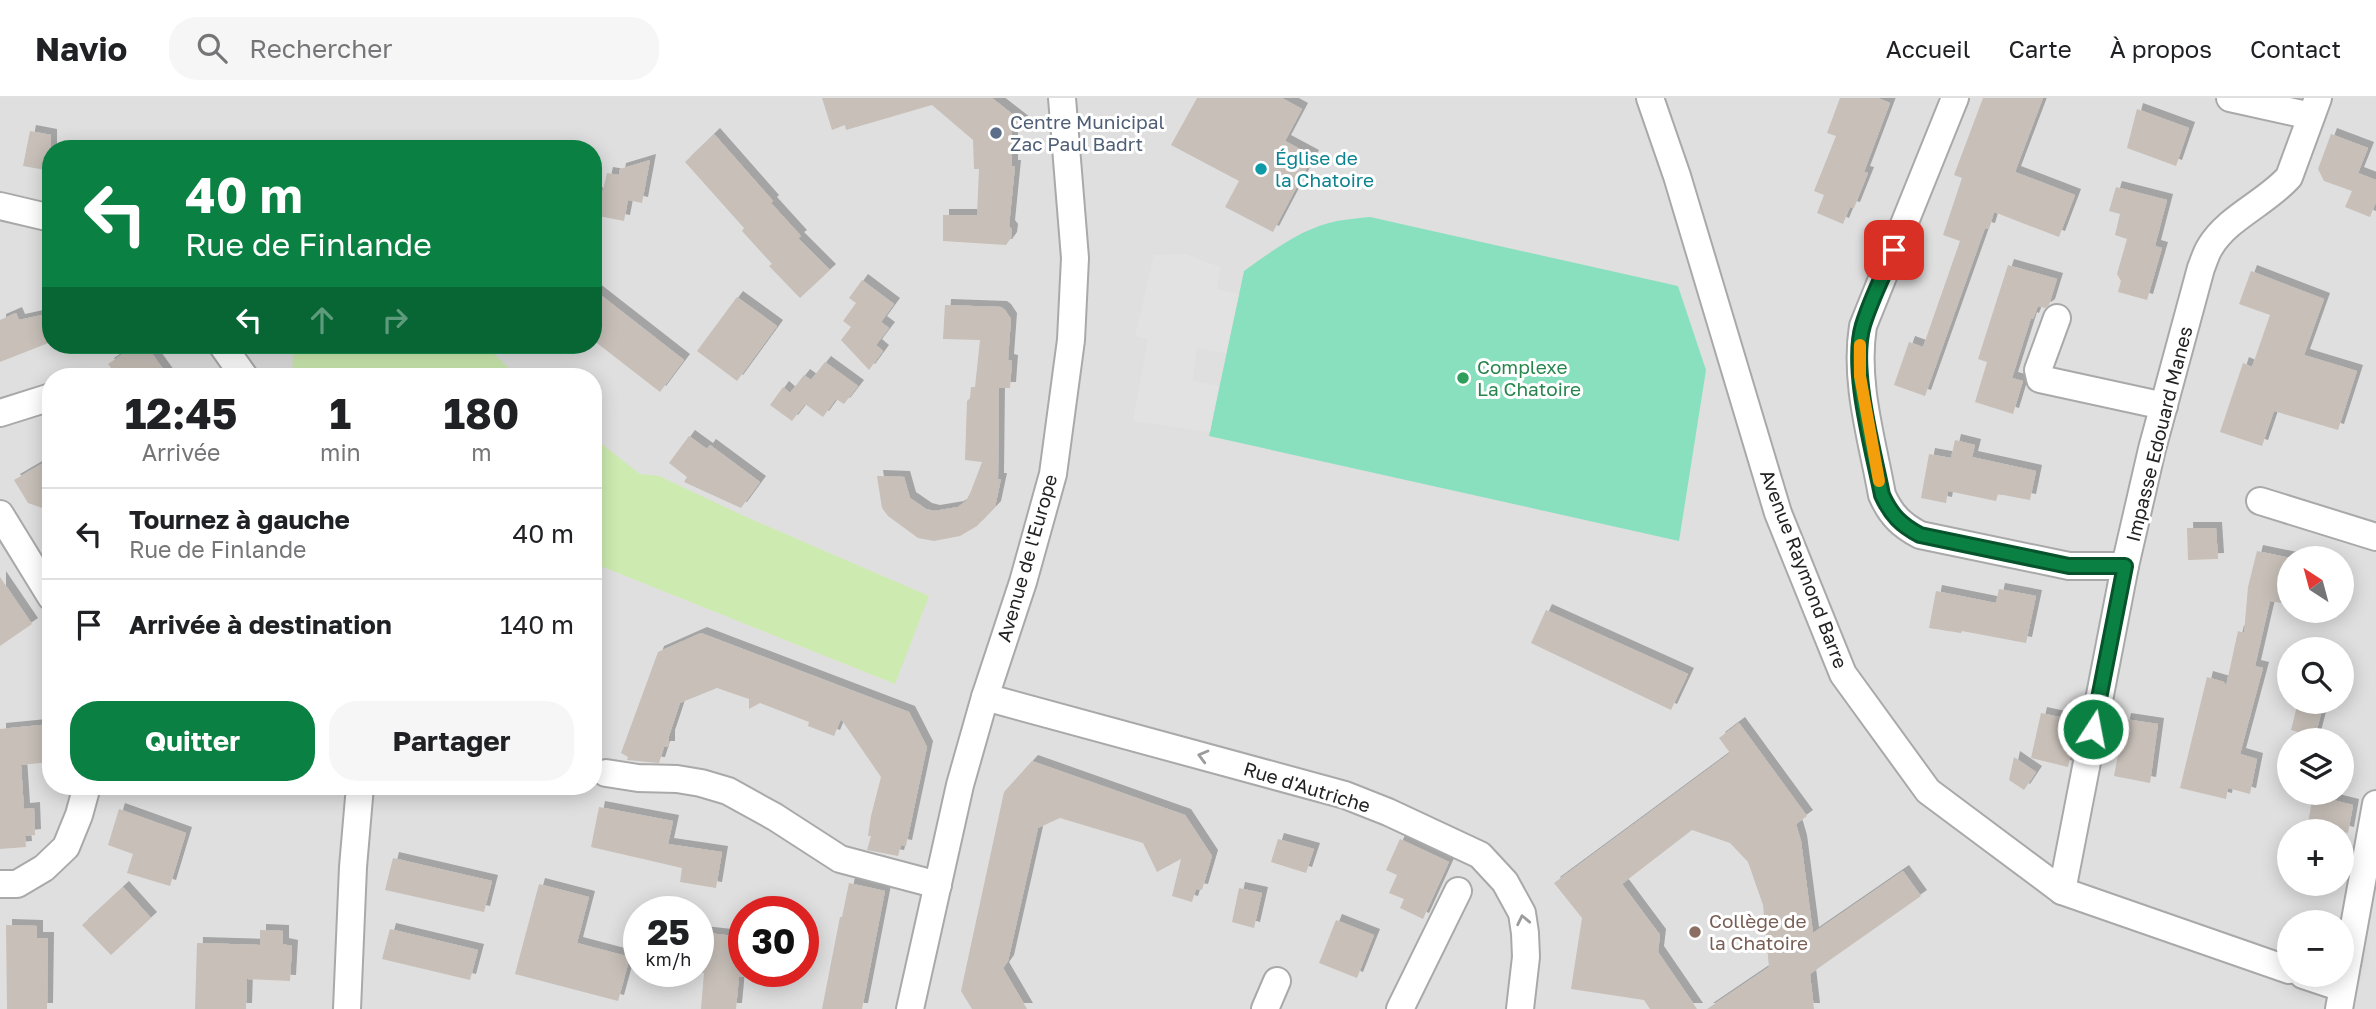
<!DOCTYPE html>
<html lang="fr">
<head>
<meta charset="utf-8">
<style>
  :root { --surface:#fff; --page:#f6f6f6; --text:#202124; --muted:#757577; --line:#e0e0e0; --accent:#0b8043 }
  body { margin:0; font-family:"Golos Text",sans-serif; background:var(--page); color:var(--text); height:100vh; display:flex; flex-direction:column; font-size:26px; white-space:nowrap }
  * { box-sizing:border-box; margin:0 }
  p { font-size:23px; color:var(--muted) }
  .icon { flex:none; width:38px; height:38px; fill:none; stroke:currentColor; stroke-width:2; stroke-linecap:round; stroke-linejoin:round }
  .map { position:relative; flex:1; overflow:hidden }
  .panel { position:absolute; left:42px; top:270px; width:560px; height:427px; display:flex; flex-direction:column; background:var(--surface); border-radius:28px; box-shadow:0 4px 18px #0003 }
  .panel>* { flex:none }
  .hud { position:absolute; left:42px; top:42px; width:560px; height:214px; border-radius:28px; box-shadow:0 4px 18px #0003; background:#0b8043; color:#fff; overflow:hidden }
  .needle { width:46px; rotate:324deg }
  .controls { position:absolute; left:2277px; top:448px; display:grid; gap:14px }
  .controls a { display:grid; place-items:center; width:77px; height:77px; border-radius:50%; background:var(--surface); box-shadow:0 4px 18px #0003; font-size:35px }
  .speed { position:absolute; left:623px; top:798px; display:flex; gap:14px; font-size:35px; font-weight:700; text-align:center }
  .speed>* { display:grid; place-content:center; width:91px; height:91px; border-radius:50%; background:var(--surface); box-shadow:0 4px 18px #0003; line-height:1 }
  .speed small { font-size:18px; font-weight:400 }
  .speed .limit { border:10px solid #d22; background:#fff; color:#111 }
  .pin { position:absolute; display:grid; place-items:center; width:60px; height:60px; color:#fff; margin:-30px; border-radius:14px; box-shadow:0 4px 10px #0006 }
  .me { position:absolute; width:77px; margin:-38px; rotate:11deg; stroke-linejoin:round; filter:drop-shadow(0 0 5px #0008) }
  .turn { display:flex; align-items:center; gap:24px; height:147px; padding:0 28px; font-size:32px }
  .turn .icon { width:91px; height:91px; stroke-width:2.5 }
  .turn b { display:block; font-size:49px; line-height:60px }
  .lanes { display:flex; align-items:center; height:66px; padding:0 28px; background:#0003; justify-content:center; gap:35px; direction:ltr }
  .lanes .off { opacity:.35 }
  .eta { display:flex; justify-content:space-evenly; align-items:center; height:119px; text-align:center }
  .eta b { font-size:42px; font-weight:700; line-height:49px }
  .primary-button { display:flex; gap:14px; margin-top:auto; padding:14px 28px }
  .primary-button a { flex:1; height:80px; border-radius:28px; background:var(--accent); color:#fff; font-size:28px; font-weight:700; line-height:80px; text-align:center }
  .primary-button a+a { background:var(--page); color:var(--text) }
  ul { padding:0; list-style:none }
  li { display:flex; align-items:center; gap:21px; height:91px; padding:0 28px; border-top:2px solid var(--line) }
  li div { flex:1 }
  li b { display:block; font-size:26px }
  li em { font-style:normal }
  header { display:flex; align-items:center; gap:42px; box-sizing:border-box; height:98px; padding:0 35px; background:var(--surface); border-bottom:2px solid var(--line) }
  header strong { font-size:33px }
  nav { display:flex; gap:38px; margin-inline-start:auto; font-size:24px }
  .search { width:490px; height:63px; background:var(--page); display:flex; align-items:center; gap:18px; box-sizing:border-box; padding:0 24px; border-radius:28px; color:var(--muted); font-size:26px }
  .map>svg:first-child { display:block }
</style>
</head>
<body>
<header>
<strong>Navio</strong>
<div class="search"><svg class="icon" aria-label="search" viewBox="0 0 24 24"><circle cx="10" cy="10" r="6"/><path d="M15 15l6 6"/></svg>Rechercher</div>
<nav><a>Accueil</a><a>Carte</a><a>À propos</a><a>Contact</a></nav>
</header>
<div class="map">
<svg width="2376" height="911" viewBox="0 0 2376 911">
  <defs>
    <filter id="shadow"><feDropShadow dx="6" dy="-6" stdDeviation="0" flood-color="#0004"/></filter>
  </defs>
  <rect width="100%" height="100%" fill="#f2efe9"/>
  <path fill="#e0dfdf" fill-rule="evenodd" d="M 0,0 L 2376,0 L 2376,911 L 0,911 ZM 51,51 L 593,51 L 593,247 L 51,247 ZM 51,278 L 593,278 L 593,688 L 51,688 ZM 2289,460 L 2342,460 L 2342,513 L 2289,513 ZM 2289,551 L 2342,551 L 2342,604 L 2289,604 ZM 2289,642 L 2342,642 L 2342,695 L 2289,695 ZM 2289,733 L 2342,733 L 2342,786 L 2289,786 ZM 639,814 L 698,814 L 698,873 L 639,873 ZM 744,814 L 803,814 L 803,873 L 744,873 ZM 2289,824 L 2342,824 L 2342,877 L 2289,877 Z"/>
  <g fill="#cdebb0">
    <polygon points="286,247 485,247 517,278 292,278 293,255"/>
    <polygon points="593,339 640,376 659,378 744,418 929,498 895,586 593,465"/>
  </g>
  <path fill="#88e0be" d="M 1370,119 L 1678,188 L 1706,272 L 1679,443 L 1209,338 L 1244,173 C 1272,153 1302,130 1337,123 C 1348,121 1359,120 1370,119 Z"/>
  <polygon fill="#e2e2e2" points="1185,156 1220,169 1217,191 1239,196 1226,255 1197,250 1193,283 1219,288 1210,334 1133,323 1148,241 1135,238 1154,157"/>
  <g fill="#c7bfb8" filter="url(#shadow)">
    <polygon points="822,0 992,0 1034,33 1012,31 1012,68 1015,68 1009,128 1012,132 1011,140 1006,147 943,143 943,117 977,117 979,71 974,71 973,42 932,7 846,32 845,27 832,32"/>
    <polygon points="1197,0 1282,0 1302,11 1285,43 1313,58 1273,134 1225,109 1239,83 1171,47"/>
    <polygon points="1840,0 1878,0 1890,5 1864,74 1868,75 1854,110 1850,109 1843,126 1817,115 1824,97 1814,93 1836,38 1827,35"/>
    <polygon points="1983,0 2043,0 2015,74 2075,97 2059,139 1994,114 1989,131 1985,130 1925,298 1894,287 1909,244 1923,249 1960,143 1943,137 1962,80 1954,77"/>
    <polygon points="2137,11 2189,30 2176,68 2127,50"/>
    <polygon points="30,33 51,37 51,73 23,68"/>
    <polygon points="714,36 773,103 771,105 801,138 798,140 830,172 800,200 769,168 772,166 742,133 744,130 685,64"/>
    <polygon points="2331,36 2368,50 2358,75 2376,82 2376,104 2370,119 2345,109 2352,93 2324,83 2318,71"/>
    <polygon points="650,62 642,105 628,102 624,123 593,117 593,95 602,96 607,75 619,77 620,71"/>
    <polygon points="2116,89 2167,102 2155,148 2162,150 2147,202 2118,194 2121,183 2117,176 2127,141 2115,137 2120,116 2109,113"/>
    <polygon points="2008,167 2057,181 2049,207 2045,210 2038,208 2033,221 2031,220 2012,280 2023,283 2013,316 1975,304 1987,264 1978,261"/>
    <polygon points="2251,173 2324,201 2304,257 2357,273 2338,332 2274,313 2262,348 2220,334 2243,265 2252,269 2270,217 2239,206"/>
    <polygon points="862,182 894,206 881,224 889,230 876,247 883,253 869,272 841,242 851,229 843,223 856,205 849,200"/>
    <polygon points="593,191 684,262 660,294 593,242"/>
    <polygon points="737,199 777,228 737,283 697,253"/>
    <polygon points="945,207 1001,209 1005,212 1011,221 1008,262 1012,263 1010,290 999,290 998,381 1001,381 995,409 977,428 960,438 934,443 918,440 888,418 882,410 877,378 904,379 910,400 926,411 934,413 958,409 966,403 971,393 982,364 965,362 967,303 970,300 971,289 975,289 980,242 943,241"/>
    <polygon points="16,215 19,222 51,215 51,244 0,264 0,222"/>
    <polygon points="136,247 146,247 168,278 117,278 108,266"/>
    <polygon points="825,264 858,288 844,306 836,301 823,319 805,306 792,323 770,307 783,289 790,295 804,277 811,282"/>
    <polygon points="689,338 707,351 710,347 760,384 741,410 684,384 687,379 669,365"/>
    <polygon points="1955,342 1975,347 1972,359 2036,373 2030,402 1998,396 1996,403 1948,393 1946,405 1921,400 1929,356 1951,360"/>
    <polygon points="43,365 51,375 51,413 28,405 14,382"/>
    <polygon points="2187,430 2216,430 2218,461 2188,462"/>
    <polygon points="2257,453 2291,460 2289,460 2281,505 2270,503 2255,568 2263,570 2240,656 2257,661 2250,696 2228,690 2226,701 2180,690 2207,579 2224,584 2226,588 2238,533 2244,535 2248,489"/>
    <polygon points="0,479 32,526 0,548"/>
    <polygon points="1999,491 2036,498 2026,545 1962,533 1961,535 1929,530 1936,493 1996,505"/>
    <polygon points="1546,512 1688,576 1671,612 1531,545"/>
    <polygon points="701,535 909,614 927,649 906,748 901,747 898,758 867,752 871,738 868,738 871,718 881,679 841,621 834,638 808,628 809,624 760,605 749,611 749,601 717,590 680,605 669,638 669,649 664,649 659,665 627,662 628,659 621,655 658,554"/>
    <polygon points="2298,604 2324,604 2315,639 2291,632"/>
    <polygon points="2041,615 2078,623 2068,669 2031,660"/>
    <polygon points="2125,621 2158,626 2150,685 2114,678"/>
    <polygon points="1739,625 1807,718 1796,726 1801,743 1813,835 1903,773 1921,798 1810,876 1814,911 1707,911 1769,869 1763,807 1748,764 1730,745 1692,732 1622,786 1660,837 1658,854 1697,911 1650,911 1644,902 1571,891 1582,820 1554,785 1730,655 1719,640"/>
    <polygon points="51,626 51,664 21,667 24,711 34,710 35,737 25,738 26,749 0,751 0,631"/>
    <polygon points="2014,659 2036,674 2024,692 2009,682"/>
    <polygon points="1032,663 1185,717 1212,758 1202,792 1196,791 1192,804 1172,798 1181,761 1157,774 1143,745 1060,720 1038,730 1008,863 1003,870 1027,911 972,911 961,893 1004,694"/>
    <polygon points="2313,697 2353,707 2348,735 2308,725"/>
    <polygon points="599,709 673,723 668,746 722,754 716,790 680,784 682,770 591,749"/>
    <polygon points="119,711 186,735 170,788 127,775 133,756 108,747"/>
    <polygon points="1278,741 1314,751 1306,775 1271,764"/>
    <polygon points="1400,741 1449,764 1423,821 1400,810 1404,801 1389,795 1397,777 1386,772"/>
    <polygon points="393,760 492,783 484,814 385,792"/>
    <polygon points="849,785 885,793 862,911 822,911 840,819 842,819"/>
    <polygon points="539,786 589,799 577,845 630,859 618,903 515,876"/>
    <polygon points="123,789 151,820 111,857 82,827"/>
    <polygon points="1239,790 1262,795 1254,830 1232,824"/>
    <polygon points="1336,822 1374,837 1357,880 1319,865"/>
    <polygon points="6,827 37,828 37,840 48,840 47,911 7,911"/>
    <polygon points="390,831 478,852 470,882 382,861"/>
    <polygon points="260,832 283,833 283,846 292,848 290,883 247,881 246,911 195,911 197,845 260,847"/>
    <polygon points="699,834 744,839 744,879 739,879 736,911 701,911 704,875 697,874"/>
  </g>
  <g fill="none" stroke-linecap="round" stroke-linejoin="round">
    <defs>
      <g id="minor">
        <polyline points="1650,0 1677,78 1778,415 1843,576 1928,693 2062,793 2289,872"/>
        <path d="M 1955,0 L 1863,228 C 1854,284 1872,341 1882,397 C 1891,417 1901,427 1920,437 L 2069,468 L 2125,468"/>
        <polyline points="2230,0 2311,18"/>
        <polyline points="0,108 51,120"/>
        <polyline points="2057,220 2038,272 2040,281 2164,308"/>
        <polyline points="222,247 244,278"/>
        <polyline points="0,315 51,299"/>
        <polyline points="2260,403 2376,439"/>
        <polyline points="0,416 51,499"/>
        <polyline points="985,599 1345,697 1388,714 1480,757 1505,784 1522,815 1525,835 1526,859 1520,911"/>
        <polyline points="606,675 638,680 677,681 701,685 728,693 775,719 840,761 938,787"/>
        <polyline points="0,786 17,786 44,770 66,749 79,717 87,688"/>
        <path d="M 2062,793 L 2125,468 L 2152,351 L 2201,170 C 2204,163 2206,155 2210,149 C 2228,119 2266,105 2289,79 L 2318,0"/>
        <polyline points="2303,877 2342,890"/>
        <polyline points="347,911 353,769 360,688"/>
        <polyline points="910,911 960,687 985,599 1023,484 1053,376 1071,242 1075,160 1062,0"/>
        <polyline points="1265,911 1277,883"/>
        <polyline points="1400,911 1458,793"/>
        <polyline points="2339,911 2376,706"/>
      </g>
    </defs>
    <use href="#minor" stroke="#a9a9a9" stroke-width="30"/>
    <use href="#minor" stroke="#fff" stroke-width="26"/>
  </g>
  <defs><path id="oneway-chevron" d="M-2-3.5L2.5 0L-2 3.5" fill="none" stroke-width="1.6" stroke-linecap="round" stroke-linejoin="round" transform="scale(1.75)"/></defs>
  <g stroke="#9c9c9c">
    <use href="#oneway-chevron" transform="translate(1203 658) rotate(-165)"/>
    <use href="#oneway-chevron" transform="translate(1523 822) rotate(-102)"/>
  </g>
  <g fill="none" stroke-linecap="round" stroke-linejoin="round">
    <defs>
      <path id="route" d="M 1894,152 C 1884,176 1871,201 1863,227 C 1850,271 1873,351 1882,397 C 1891,417 1901,427 1920,437 L 2069,468 L 2125,468 L 2093,631"/>
    </defs>
    <use href="#route" stroke="#07532c" stroke-width="18"/>
    <use href="#route" stroke="#0b8043" stroke-width="12"/>
    <polyline stroke="#f59e0b" stroke-width="12" points="1860,247 1860,278 1879,383"/>
  </g>
  <circle fill="#5c6f8a" stroke="#fff" stroke-width="2.5" cx="996" cy="35" r="7"/>
  <circle fill="#0f9aa8" stroke="#fff" stroke-width="2.5" cx="1261" cy="71" r="7"/>
  <circle fill="#2e9e5b" stroke="#fff" stroke-width="2.5" cx="1463" cy="280" r="7"/>
  <circle fill="#8d6e63" stroke="#fff" stroke-width="2.5" cx="1695" cy="834" r="7"/>
  <g text-anchor="middle" stroke-width="6" stroke-linejoin="round" paint-order="stroke">
    <g font-size="19" fill="#4e5e75" stroke="#fff" text-anchor="start">
      <text x="1010" y="31">Centre Municipal<tspan x="1010" dy="22">Zac Paul Badrt</tspan></text>
    </g>
    <g font-size="19" fill="#0d838f" stroke="#fff" text-anchor="start">
      <text x="1275" y="67">Église de<tspan x="1275" dy="22">la Chatoire</tspan></text>
    </g>
    <g font-size="19" fill="#27864d" stroke="#fff" text-anchor="start">
      <text x="1477" y="276">Complexe<tspan x="1477" dy="22">La Chatoire</tspan></text>
    </g>
    <g font-size="19" fill="#222" stroke="#fff">
      <text transform="translate(2159 336) rotate(-76)" y="7">Impasse Edouard Manes</text>
      <text transform="translate(1027 460) rotate(-74)" y="7">Avenue de l'Europe</text>
      <text transform="translate(1804 471) rotate(69)" y="7">Avenue Raymond Barre</text>
      <text transform="translate(1307 689) rotate(17)" y="7">Rue d'Autriche</text>
    </g>
    <g font-size="19" fill="#785e54" stroke="#fff" text-anchor="start">
      <text x="1709" y="830">Collège de<tspan x="1709" dy="22">la Chatoire</tspan></text>
    </g>
  </g>
</svg>
<div class="controls">
<a><svg class="needle" viewBox="-14 -14 28 28"><path d="M0-13l5 13h-10z" fill="#e53935"/><path d="M0 13l5-13h-10z" fill="#757577"/></svg></a>
<a><svg class="icon" aria-label="search" viewBox="0 0 24 24"><circle cx="10" cy="10" r="6"/><path d="M15 15l6 6"/></svg></a>
<a><svg class="icon" aria-label="layers" viewBox="0 0 24 24"><path d="M12 4l9 5-9 5-9-5zM3 14l9 5 9-5"/></svg></a>
<a>+</a>
<a>−</a>
</div>
<div class="speed"><div>25<small>km/h</small></div><div class="limit">30</div></div>
<div class="pin" style="left:1894px;top:152px;background:#d93025"><svg class="icon" aria-label="arrive" viewBox="0 0 24 24"><path d="M6 21V4h12l-3 4 3 4H6"/></svg></div>
<svg class="me" style="left:2093px;top:631px" viewBox="-20 -20 40 40"><circle r="17" fill="#0b8043" stroke="#fff" stroke-width="3"/><path d="M0-11L8 9 0 5-8 9z" fill="#fff"/></svg>
<div class="hud">
<div class="turn"><svg class="icon" aria-label="left" viewBox="0 0 24 24"><path d="M17 20v-9H6M10 6l-5 5 5 5"/></svg><div><b>40 m</b>Rue de Finlande</div></div>
<div class="lanes"><svg class="icon" aria-label="left" viewBox="0 0 24 24"><path d="M17 20v-9H6M10 6l-5 5 5 5"/></svg><svg class="icon off" aria-label="ahead" viewBox="0 0 24 24"><path d="M12 20V5M6 11l6-6 6 6"/></svg><svg class="icon off" aria-label="right" viewBox="0 0 24 24"><path d="M7 20v-9h11M14 6l5 5-5 5"/></svg></div>
</div>
<section class="panel">
<div class="eta">
<div><b>12:45</b><p>Arrivée</p></div>
<div><b>1</b><p>min</p></div>
<div><b>180</b><p>m</p></div>
</div>
<ul>
<li><svg class="icon" aria-label="left" viewBox="0 0 24 24"><path d="M17 20v-9H6M10 6l-5 5 5 5"/></svg><div><b>Tournez à gauche</b><p>Rue de Finlande</p></div><em>40 m</em></li>
<li><svg class="icon" aria-label="arrive" viewBox="0 0 24 24"><path d="M6 21V4h12l-3 4 3 4H6"/></svg><div><b>Arrivée à destination</b></div><em>140 m</em></li>
</ul>
<div class="primary-button"><a>Quitter</a><a>Partager</a></div>
</section>
</div>
</body>
</html>
